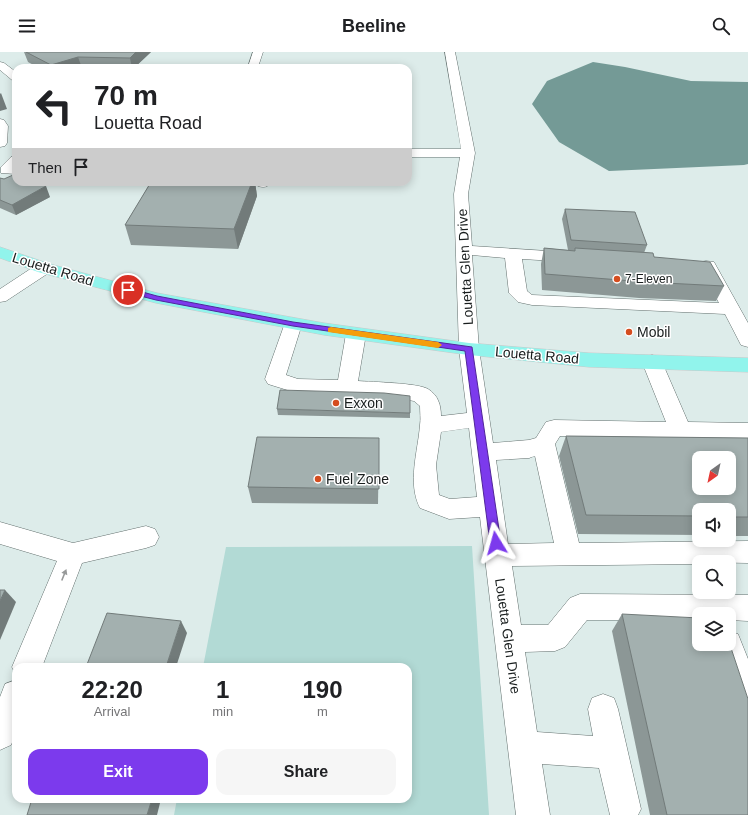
<!DOCTYPE html>
<html lang="en">
<head>
<meta charset="utf-8">
<style>
  :root { --surface:#fff; --page:#f6f6f6; --text:#202124; --muted:#757577; --accent:#7c3aed }
  body { margin:0; font-family:Helvetica,sans-serif; background:var(--page); color:var(--text); height:100vh; display:flex; flex-direction:column; font-size:15px; white-space:nowrap }
  * { box-sizing:border-box; margin:0 }
  p { font-size:13px; color:var(--muted) }
  .icon { flex:none; width:22px; height:22px; fill:none; stroke:currentColor; stroke-width:2; stroke-linecap:round; stroke-linejoin:round }
  .map { position:relative; flex:1; overflow:hidden }
  .details { position:absolute; left:12px; top:611px; width:400px; height:140px; display:flex; flex-direction:column; background:var(--surface); border-radius:12px; box-shadow:0 2px 10px #0003 }
  .details>* { flex:none }
  .hud { position:absolute; left:12px; top:12px; width:400px; height:122px; border-radius:12px; box-shadow:0 2px 10px #0003; background:#fff; color:var(--text); overflow:hidden }
  .needle { width:26px; rotate:213deg }
  .tools { position:absolute; left:692px; top:399px; display:grid; gap:8px }
  .tools a { display:grid; place-items:center; width:44px; height:44px; border-radius:8px; background:var(--surface); box-shadow:0 2px 10px #0003; font-size:20px }
  .pin { position:absolute; display:grid; place-items:center; width:34px; height:34px; color:#fff; margin:-17px; border:2px solid #fff; border-radius:50%; box-shadow:0 1px 4px #0007 }
  .me { position:absolute; width:44px; margin:-22px; rotate:352deg; stroke-linejoin:round; filter:drop-shadow(0 0 3px #0008) }
  .turn { display:flex; align-items:center; gap:14px; height:84px; padding:0 16px; font-size:18px }
  .turn .icon { width:52px; height:52px; stroke-width:2.5 }
  .turn b { display:block; font-size:28px; line-height:34px }
  .then { display:flex; align-items:center; height:38px; padding:0 16px; background:#0003; gap:8px; font-size:15px }
  .eta { display:flex; justify-content:space-evenly; align-items:center; height:68px; text-align:center }
  .eta b { font-size:24px; font-weight:700; line-height:28px }
  .action { display:flex; gap:8px; margin-top:auto; padding:8px 16px }
  .action a { flex:1; height:46px; border-radius:12px; background:var(--accent); color:#fff; font-size:16px; font-weight:700; line-height:46px; text-align:center }
  .action a+a { background:var(--page); color:var(--text) }
  header { display:flex; justify-content:space-between; align-items:center; height:52px; padding:0 16px; background:var(--surface); font-size:18px; font-weight:700 }
  .map>svg:first-child { display:block }
</style>
</head>
<body>
<header><svg class="icon" aria-label="menu" viewBox="0 0 24 24"><path d="M4 6h16M4 12h16M4 18h16"/></svg>Beeline<svg class="icon" aria-label="search" viewBox="0 0 24 24"><circle cx="10" cy="10" r="6"/><path d="M15 15l6 6"/></svg></header>
<div class="map">
<svg width="748" height="763" viewBox="0 0 748 763">
  <rect width="100%" height="100%" fill="#ddecea"/>
  <polygon fill="#b2dad5" points="472,494 489,763 174,763 177,747 408,747 408,615 203,615 226,495"/>
  <polygon fill="#749a96" points="593,10 625,15 691,29 748,30 748,112 744,113 609,119 559,90 532,52 547,29"/>
  <g fill="none" stroke-linecap="round" stroke-linejoin="round">
    <defs>
      <g id="minor">
        <polygon points="253,0 263,0 259,12 254,15 249,12"/>
        <path d="M 445,0 L 455,0 L 475,101 L 468,142 L 472,194 L 578,201 L 580,205 L 578,209 L 572,210 L 522,207 L 527,239 L 532,243 L 719,251 L 702,218 L 698,214 L 700,210 L 706,209 L 714,210 L 748,271 L 748,295 L 741,293 L 725,262 L 532,253 L 518,250 L 509,241 L 505,206 L 472,203 L 479,297 L 493,391 L 529,388 L 536,386 L 546,370 L 554,368 L 666,370 L 642,310 L 645,305 L 652,303 L 659,305 L 662,310 L 688,370 L 748,371 L 748,387 L 560,384 L 555,392 L 579,491 L 748,489 L 748,511 L 699,510 L 699,512 L 512,514 L 521,573 L 548,573 L 570,546 L 580,542 L 748,543 L 748,569 L 729,568 L 729,562 L 699,562 L 699,568 L 587,568 L 565,595 L 555,599 L 525,600 L 537,680 L 593,684 L 588,657 L 592,646 L 603,642 L 614,646 L 618,657 L 641,757 L 638,763 L 610,763 L 599,716 L 542,712 L 550,763 L 516,763 L 480,465 L 449,467 L 420,456 C 407,431 418,399 420,373 C 421,367 420,360 420,354 L 414,349 L 397,346 L 347,342 L 297,341 L 268,332 L 265,327 L 286,268 L 293,266 L 300,268 L 302,272 L 286,323 L 298,327 L 338,328 L 346,282 L 349,278 L 356,276 L 363,278 L 366,282 L 358,329 C 372,330 418,331 428,337 C 438,343 441,353 441,364 L 467,361 L 459,297 L 454,142 L 460,105 L 408,105 L 408,97 L 461,97 ZM 469,376 L 477,445 L 450,447 L 439,443 L 436,413 L 441,380 ZM 535,404 L 554,491 L 508,492 L 496,408 L 529,406 Z"/>
        <polygon points="0,10 4,11 16,20 16,29 12,28 0,18"/>
        <polygon points="0,67 4,68 8,74 7,91 5,94 0,95"/>
        <polygon points="16,104 16,122 1,121 1,115 11,105"/>
        <path d="M 256,130 L 271,130 C 268,135 264,136 258,134 Z"/>
        <polygon points="44,211 50,212 53,216 50,220 6,249 0,250 0,237 38,212"/>
        <polygon points="0,470 73,491 146,474 155,477 159,485 155,493 146,496 82,511 42,615 16,615 16,623 12,615 57,509 0,492"/>
        <polygon points="729,579 738,582 748,607 748,661 737,657 714,592 729,592"/>
        <polygon points="16,628 16,681 11,693 0,698 0,645 5,632"/>
      </g>
      <polygon id="major" points="0,195 50,212 157,241 324,271 469,291 589,301 748,306 748,320 589,315 469,303 324,283 156,251 38,220 0,206"/>
    </defs>
    <use href="#minor" stroke="#63706e" stroke-width="1"/>
    <use href="#major" stroke="#c8c9c9" stroke-width="1"/>
    <use href="#minor" fill="#fff" fill-rule="evenodd"/>
    <use href="#major" fill="#91f4ec" fill-rule="evenodd"/>
  </g>
  <g fill="#8c9796">
    <polygon points="24,0 151,0 134,16 39,16 28,10"/>
    <polygon points="0,126 4,127 50,145 16,163 0,156"/>
    <polygon points="151,130 255,130 257,144 238,197 131,193 125,173"/>
    <polygon points="565,157 647,193 644,201 724,234 716,249 639,246 542,238 541,212 544,196 568,198 562,167"/>
    <polygon points="277,357 410,361 410,366 278,363"/>
    <polygon points="566,384 748,386 748,484 729,484 729,458 699,458 699,483 578,482 559,404"/>
    <polygon points="379,386 378,452 252,451 248,435"/>
    <polygon points="622,562 748,763 650,763 612,579"/>
  </g>
  <g fill="#727b7a">
    <polygon points="136,0 151,0 134,16 132,16 130,6"/>
    <polygon points="78,5 82,16 52,16 51,13"/>
    <polygon points="1,41 7,57 0,59 0,42"/>
    <polygon points="252,130 255,130 257,144 238,197 234,177"/>
    <polygon points="46,134 50,145 16,163 12,153"/>
    <polygon points="5,538 16,550 0,588 0,549"/>
    <polygon points="181,569 187,581 176,615 166,615"/>
    <polygon points="152,747 161,747 157,763 147,763"/>
  </g>
  <g fill="#a3b0af" stroke="#727b7a" fill-rule="evenodd">
    <polygon points="26,0 136,0 130,6 78,5 51,13"/>
    <polygon points="13,123 16,124 16,130 33,130 46,134 12,153 0,148 0,126 4,127"/>
    <polygon points="151,130 252,130 234,177 125,173"/>
    <polygon points="565,157 635,160 647,193 571,188"/>
    <polygon points="544,196 575,199 575,196 653,201 654,205 710,210 724,234 645,230 545,222"/>
    <polygon points="280,338 384,341 410,344 410,361 277,357"/>
    <path d="M 566,384 L 748,386 L 748,465 L 729,465 L 729,458 L 699,458 L 699,464 L 586,463 ZM 699,406 L 729,406 L 729,436 L 699,436 Z"/>
    <polygon points="257,385 379,386 379,437 248,435"/>
    <polygon points="0,538 5,538 0,549"/>
    <polygon points="107,561 181,569 166,615 86,615"/>
    <polygon points="622,562 699,566 699,592 729,592 729,590 748,647 748,763 667,763"/>
    <polygon points="32,747 152,747 147,763 27,763"/>
  </g>
  <defs><path id="oneway-solid" d="M-6-.8H1V-3.2L6.5 0L1 3.2V.8H-6Z"/></defs>
  <use fill="#979999" href="#oneway-solid" transform="translate(64 523) rotate(-68)"/>
  <polygon fill="#7c3aed" stroke="#51269a" points="128,236 157,244 293,270 472,295 501,491 499,494 496,495 492,494 490,491 465,299 293,274 156,248 125,240 124,238"/>
  <polygon fill="#f59e0b" points="331,275 438,290 442,293 438,296 328,280 328,276"/>
  <g fill="#d54d1f" stroke="#fff" stroke-width="1.5">
    <circle cx="617" cy="227" r="4"/>
    <circle cx="629" cy="280" r="4"/>
    <circle cx="336" cy="351" r="4"/>
    <circle cx="318" cy="427" r="4"/>
  </g>
  <g text-anchor="middle" stroke-width="3" stroke-linejoin="round" paint-order="stroke">
    <g font-size="12" fill="#181d1d" stroke="#fff" text-anchor="start">
      <text x="625" y="231">7-Eleven</text>
    </g>
    <g font-size="14" fill="#181d1d" stroke="#fff">
      <text transform="translate(465 215) rotate(-93)" y="5">Louetta Glen Drive</text>
      <text transform="translate(53 217) rotate(17)" y="5">Louetta Road</text>
      <text transform="translate(537 303) rotate(5)" y="5">Louetta Road</text>
      <text transform="translate(508 584) rotate(82)" y="5">Louetta Glen Drive</text>
    </g>
    <g font-size="14" fill="#181d1d" stroke="#fff" text-anchor="start">
      <text x="637" y="285">Mobil</text>
      <text x="344" y="356">Exxon</text>
      <text x="326" y="432">Fuel Zone</text>
    </g>
  </g>
</svg>
<div class="tools">
<a><svg class="needle" viewBox="-14 -14 28 28"><path d="M0-13l5 13h-10z" fill="#e53935"/><path d="M0 13l5-13h-10z" fill="#757577"/></svg></a>
<a><svg class="icon" aria-label="sound" viewBox="0 0 24 24"><path d="M4 9h4l5-4v14l-5-4H4zM17 9q2 3 0 6"/></svg></a>
<a><svg class="icon" aria-label="search" viewBox="0 0 24 24"><circle cx="10" cy="10" r="6"/><path d="M15 15l6 6"/></svg></a>
<a><svg class="icon" aria-label="layers" viewBox="0 0 24 24"><path d="M12 4l9 5-9 5-9-5zM3 14l9 5 9-5"/></svg></a>
</div>
<div class="pin" style="left:128px;top:238px;background:#d93025"><svg class="icon" aria-label="arrive" viewBox="0 0 24 24"><path d="M6 21V4h12l-3 4 3 4H6"/></svg></div>
<svg class="me" style="left:496px;top:491px" viewBox="-20 -20 40 40"><path d="M0-17L14 15 0 8-14 15z" fill="#7c3aed" stroke="#fff" stroke-width="4"/></svg>
<div class="hud">
<div class="turn"><svg class="icon" aria-label="left" viewBox="0 0 24 24"><path d="M17 20v-9H6M10 6l-5 5 5 5"/></svg><div><b>70 m</b>Louetta Road</div></div>
<div class="then">Then<svg class="icon" aria-label="arrive" viewBox="0 0 24 24"><path d="M6 21V4h12l-3 4 3 4H6"/></svg></div>
</div>
<section class="details">
<div class="eta">
<div><b>22:20</b><p>Arrival</p></div>
<div><b>1</b><p>min</p></div>
<div><b>190</b><p>m</p></div>
</div>
<div class="action"><a>Exit</a><a>Share</a></div>
</section>
</div>
</body>
</html>
